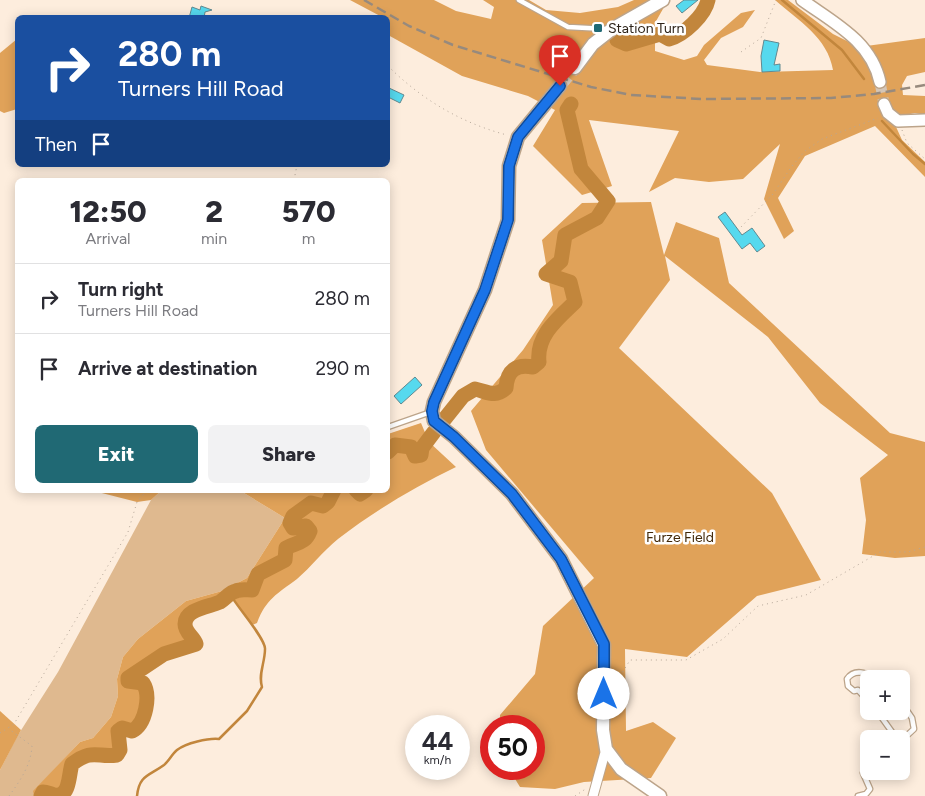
<!DOCTYPE html>
<html lang="en">
<head>
<meta charset="utf-8">
<style>
  :root { --surface:#fff; --page:#f2f2f3; --text:#2b2b33; --muted:#7c7c81; --line:#e1e1e2; --accent:#206974 }
  body { margin:0; font-family:Figtree,sans-serif; background:var(--page); color:var(--text); height:100vh; display:flex; flex-direction:column; font-size:19px; white-space:nowrap }
  * { box-sizing:border-box; margin:0 }
  p { font-size:16px; color:var(--muted) }
  .icon { flex:none; width:28px; height:28px; fill:none; stroke:currentColor; stroke-width:2; stroke-linecap:round; stroke-linejoin:round }
  .map { position:relative; flex:1; overflow:hidden }
  .side { position:absolute; left:15px; top:178px; width:375px; height:315px; display:flex; flex-direction:column; background:var(--surface); border-radius:8px; box-shadow:0 2px 12px #0003 }
  .side>* { flex:none }
  .top-card { position:absolute; left:15px; top:15px; width:375px; height:152px; border-radius:8px; box-shadow:0 2px 12px #0003; background:#1a4fa0; color:#fff; overflow:hidden }
  .tools { position:absolute; left:860px; top:670px; display:grid; gap:10px }
  .tools a { display:grid; place-items:center; width:50px; height:50px; border-radius:8px; background:var(--surface); box-shadow:0 2px 12px #0003; font-size:25px }
  .speed { position:absolute; left:405px; top:715px; display:flex; gap:10px; font-size:25px; font-weight:700; text-align:center }
  .speed>* { display:grid; place-content:center; width:65px; height:65px; border-radius:50%; background:var(--surface); box-shadow:0 2px 12px #0003; line-height:1 }
  .speed small { font-size:12px; font-weight:400 }
  .speed .limit { border:8px solid #d22; background:#fff; color:#111 }
  .pin { position:absolute; display:grid; place-items:center; width:42px; height:42px; color:#fff; margin:-51px -21px; border-radius:50% 50% 50% 0; rotate:-45deg; box-shadow:0 0 5px #0007 }
  .pin .icon { rotate:45deg }
  .me { position:absolute; width:55px; margin:-28px; rotate:0deg; stroke-linejoin:round; filter:drop-shadow(0 0 4px #0008) }
  .turn { display:flex; align-items:center; gap:18px; height:105px; padding:0 20px; font-size:22px }
  .turn .icon { width:65px; height:65px; stroke-width:2.5 }
  .turn b { display:block; font-size:35px; line-height:42px }
  .then { display:flex; align-items:center; height:48px; padding:0 20px; background:#0003; gap:10px; font-size:19px }
  .eta { display:flex; justify-content:space-evenly; align-items:center; height:85px; text-align:center }
  .eta b { font-size:30px; font-weight:800; line-height:35px }
  .action { display:flex; gap:10px; margin-top:auto; padding:10px 20px }
  .action a { flex:1; height:58px; border-radius:8px; background:var(--accent); color:#fff; font-size:20px; font-weight:800; line-height:58px; text-align:center }
  .action a+a { background:var(--page); color:var(--text) }
  ul { padding:0; list-style:none }
  li { display:flex; align-items:center; gap:15px; height:70px; padding:0 20px; border-top:1px solid var(--line) }
  li div { flex:1 }
  li b { display:block; font-size:19px }
  li em { font-style:normal }
  .map>svg:first-child { display:block }
</style>
</head>
<body>
<div class="map">
<svg width="925" height="796" viewBox="0 0 925 796">
  <rect width="100%" height="100%" fill="#fdeddd"/>
  <polygon fill="#dfb98f" points="162,490 239,490 285,518 247,578 222,591 186,601 138,639 123,657 117,679 118,696 111,717 93,738 80,742 34,791 34,796 0,796 0,770 3,764 18,735 58,672 151,500"/>
  <g fill="#e0a259">
    <path d="M 350,0 L 434,0 L 456,11 L 491,19 L 494,7 L 483,0 L 529,0 L 546,10 L 580,13 L 618,7 L 634,0 L 668,0 L 655,23 L 655,51 L 684,60 L 697,56 L 704,45 L 741,13 L 755,10 L 743,27 L 721,38 L 704,60 L 707,65 L 760,72 L 833,70 C 828,38 798,20 775,0 L 788,0 L 833,34 L 859,47 L 925,38 L 925,72 L 907,76 L 902,85 L 903,95 L 925,96 L 925,115 L 915,113 L 892,118 L 902,140 L 925,162 L 925,177 L 875,126 L 805,156 L 778,198 L 794,231 L 784,239 L 764,199 L 780,144 L 743,179 L 709,182 L 675,178 L 649,192 L 679,131 L 589,120 L 612,186 L 582,195 L 533,146 L 555,110 L 528,96 L 462,76 L 388,35 L 388,18 L 382,17 Z"/>
    <polygon points="17,39 17,109 4,113 0,111 0,53"/>
    <polygon points="651,202 664,255 676,222 719,238 729,283 890,433 925,442 925,556 895,558 862,554 866,520 860,478 888,455 820,403 768,337 665,256 670,280 619,348 772,493 821,580 757,596 687,657 625,649 626,731 653,722 676,738 651,778 584,782 555,789 520,787 509,769 534,769 534,726 500,726 500,715 535,674 543,626 594,578 486,450 471,411 523,350 553,305 542,240 582,203"/>
    <path d="M 421,423 L 429,442 L 456,467 C 415,487 374,511 338,539 C 323,551 311,567 297,579 C 277,594 266,599 257,623 L 252,625 L 230,595 C 219,603 185,610 185,624 C 185,633 194,637 196,644 L 164,654 L 128,678 L 129,681 L 143,683 C 151,695 146,724 132,731 L 122,728 L 118,731 L 120,750 L 117,755 C 97,758 93,748 72,764 C 69,772 70,794 58,795 C 54,796 48,792 43,792 L 41,796 L 34,796 L 33,791 L 80,742 L 93,738 L 111,717 L 118,696 L 117,679 L 123,657 L 138,639 L 186,601 L 222,591 L 247,578 L 285,518 L 239,490 L 388,490 L 388,434 Z"/>
    <polygon points="90,490 162,490 151,500 137,502"/>
    <polygon points="0,711 21,730 0,770"/>
  </g>
  <g fill="none" stroke-linecap="round" stroke-linejoin="round">
    <g stroke="#c2863c" stroke-width="2.5">
      <polyline points="782,0 842,50 864,79"/>
      <polyline points="882,121 913,154 925,164"/>
      <path d="M 137,796 C 139,775 149,776 164,765 C 169,761 172,754 177,750 C 186,743 208,738 219,739 L 247,711 L 262,687 C 258,674 265,663 265,649 C 266,639 237,607 230,594"/>
    </g>
    <g stroke="#c2863c" stroke-width="15">
      <path d="M 617,40 L 626,44 L 660,34 L 669,39 C 684,35 705,15 708,0"/>
      <path d="M 443,421 L 463,396 L 475,389 C 488,392 495,398 506,388 C 507,370 516,364 533,367 L 539,362 C 536,336 557,319 575,302 L 570,282 L 546,274 L 561,261 L 565,235 L 597,218 L 608,201 L 581,169 L 567,110 L 571,104"/>
      <polyline points="388,452 395,445 411,447 415,456 421,455 422,448 434,432"/>
      <polyline points="356,490 360,494 366,490"/>
      <path d="M 41,796 L 43,792 C 48,792 54,796 58,795 C 70,795 69,772 72,764 C 93,748 97,758 117,755 L 120,750 L 118,731 L 122,728 L 132,731 C 146,724 151,695 143,683 L 128,681 L 128,678 L 164,654 L 196,644 C 194,637 185,633 185,624 C 185,609 209,607 220,602 C 225,599 230,592 236,591 C 240,589 247,590 252,590 L 258,574 L 285,560 L 286,548 C 297,542 305,544 310,531 L 306,526 L 293,528 L 290,523 L 293,516 L 311,503 L 323,506 L 328,502 L 334,490"/>
    </g>
  </g>
  <g fill="#56d9ee" stroke="#618990">
    <polygon points="684,0 698,0 682,13 676,6"/>
    <polygon points="201,6 212,10 205,12 204,18 189,18 192,7 200,10"/>
    <polygon points="764,40 779,43 774,65 780,64 780,71 762,72 761,56"/>
    <polygon points="389,88 404,95 400,103 388,97"/>
    <polygon points="725,212 742,235 752,228 765,246 757,252 750,243 742,249 718,217"/>
    <polygon points="415,377 422,385 401,404 394,396"/>
  </g>
  <g fill="none" stroke-linecap="round" stroke-linejoin="round">
    <polyline stroke="#d4c5b6" stroke-width="11" stroke-dasharray="11 5.5" stroke-linecap="butt" points="880,82 884,104"/>
    <polyline stroke="#d4c5b6" stroke-width="12" stroke-dasharray="12 6" stroke-linecap="butt" points="560,86 575,68"/>
    <defs>
      <g id="service">
        <polyline points="519,0 568,27 606,29"/>
        <polyline points="388,427 431,412"/>
        <path d="M 869,702 L 858,690 L 854,691 L 848,686 L 847,679 C 855,667 868,674 880,679"/>
        <polyline points="901,702 912,718 914,729 901,741"/>
        <polyline points="877,711 897,739"/>
        <polyline points="858,796 866,794 870,789 863,773 869,768"/>
      </g>
      <polyline id="minor" points="593,796 606,749"/>
      <g id="tertiary">
        <path d="M 802,0 C 834,23 871,41 880,82"/>
        <polyline points="884,104 888,113 898,121 925,120"/>
      </g>
      <g id="secondary">
        <polyline points="575,68 593,44 612,29 663,0"/>
        <polyline points="560,86 518,137 509,166 508,220 485,290 434,402 432,411 434,421 454,437 512,494 561,559 604,645 603,730 606,749 621,769 660,796"/>
      </g>
    </defs>
    <use href="#service" stroke="#bca48a" stroke-width="7"/>
    <use href="#minor" stroke="#bca48a" stroke-width="11"/>
    <use href="#tertiary" stroke="#bca48a" stroke-width="14"/>
    <use href="#secondary" stroke="#bca48a" stroke-width="15"/>
    <g stroke="#b5a799" stroke-width="1" stroke-dasharray="1 4" stroke-linecap="butt">
      <polyline points="741,52 761,38 776,0"/>
      <path d="M 388,66 C 421,99 461,123 507,135"/>
      <polyline points="902,130 907,143 925,159"/>
      <polyline points="294,180 297,165"/>
      <polyline points="741,227 773,194 792,166 805,151 822,139 878,118"/>
      <polyline points="615,685 630,660 686,660 723,639 758,606 806,595 880,552 908,552 925,547"/>
      <polyline points="0,733 14,724 128,532 137,502 147,490"/>
      <path d="M 9,796 C 20,781 31,765 32,746 L 9,729"/>
      <polyline points="575,796 587,788"/>
    </g>
    <use href="#service" stroke="#fff" stroke-width="4.5"/>
    <use href="#minor" stroke="#fff" stroke-width="9"/>
    <use href="#tertiary" stroke="#fff" stroke-width="11"/>
    <use href="#secondary" stroke="#fff" stroke-width="12"/>
    <polyline stroke="#978a7d" stroke-width="2.5" stroke-dasharray="10 5" stroke-linecap="butt" points="364,0 409,26 453,45 591,87 631,95 702,99 831,98 874,94 925,85"/>
  </g>
  <g fill="none" stroke-linecap="round" stroke-linejoin="round">
    <defs>
      <polyline id="route" points="560,86 518,137 509,166 508,220 485,290 434,402 432,411 434,421 454,437 512,494 561,559 604,644 604,694"/>
    </defs>
    <use href="#route" stroke="#114b97" stroke-width="12"/>
    <use href="#route" stroke="#1a73e8" stroke-width="9"/>
  </g>
  <rect fill="#206974" stroke="#fff" stroke-width="2" x="593" y="23" width="10" height="10" rx="2.5"/>
  <g text-anchor="middle" stroke-width="5" stroke-linejoin="round" paint-order="stroke">
    <g font-size="14" fill="#2e241a" stroke="#fff" text-anchor="start">
      <text x="608" y="33">Station Turn</text>
    </g>
    <g font-size="14" fill="#412808" stroke="#fff">
      <text x="680" y="542">Furze Field</text>
    </g>
  </g>
</svg>
<div class="tools">
<a>+</a>
<a>−</a>
</div>
<div class="speed"><div>44<small>km/h</small></div><div class="limit">50</div></div>
<div class="pin" style="left:560px;top:86px;background:#d93025"><svg class="icon" aria-label="arrive" viewBox="0 0 24 24"><path d="M6 21V4h12l-3 4 3 4H6"/></svg></div>
<svg class="me" style="left:604px;top:694px" viewBox="-20 -20 40 40"><circle r="19" fill="#fff"/><path d="M0-13L10 11 0 6-10 11z" fill="#1a73e8"/></svg>
<div class="top-card">
<div class="turn"><svg class="icon" aria-label="right" viewBox="0 0 24 24"><path d="M7 20v-9h11M14 6l5 5-5 5"/></svg><div><b>280 m</b>Turners Hill Road</div></div>
<div class="then">Then<svg class="icon" aria-label="arrive" viewBox="0 0 24 24"><path d="M6 21V4h12l-3 4 3 4H6"/></svg></div>
</div>
<section class="side">
<div class="eta">
<div><b>12:50</b><p>Arrival</p></div>
<div><b>2</b><p>min</p></div>
<div><b>570</b><p>m</p></div>
</div>
<ul>
<li><svg class="icon" aria-label="right" viewBox="0 0 24 24"><path d="M7 20v-9h11M14 6l5 5-5 5"/></svg><div><b>Turn right</b><p>Turners Hill Road</p></div><em>280 m</em></li>
<li><svg class="icon" aria-label="arrive" viewBox="0 0 24 24"><path d="M6 21V4h12l-3 4 3 4H6"/></svg><div><b>Arrive at destination</b></div><em>290 m</em></li>
</ul>
<div class="action"><a>Exit</a><a>Share</a></div>
</section>
</div>
</body>
</html>
